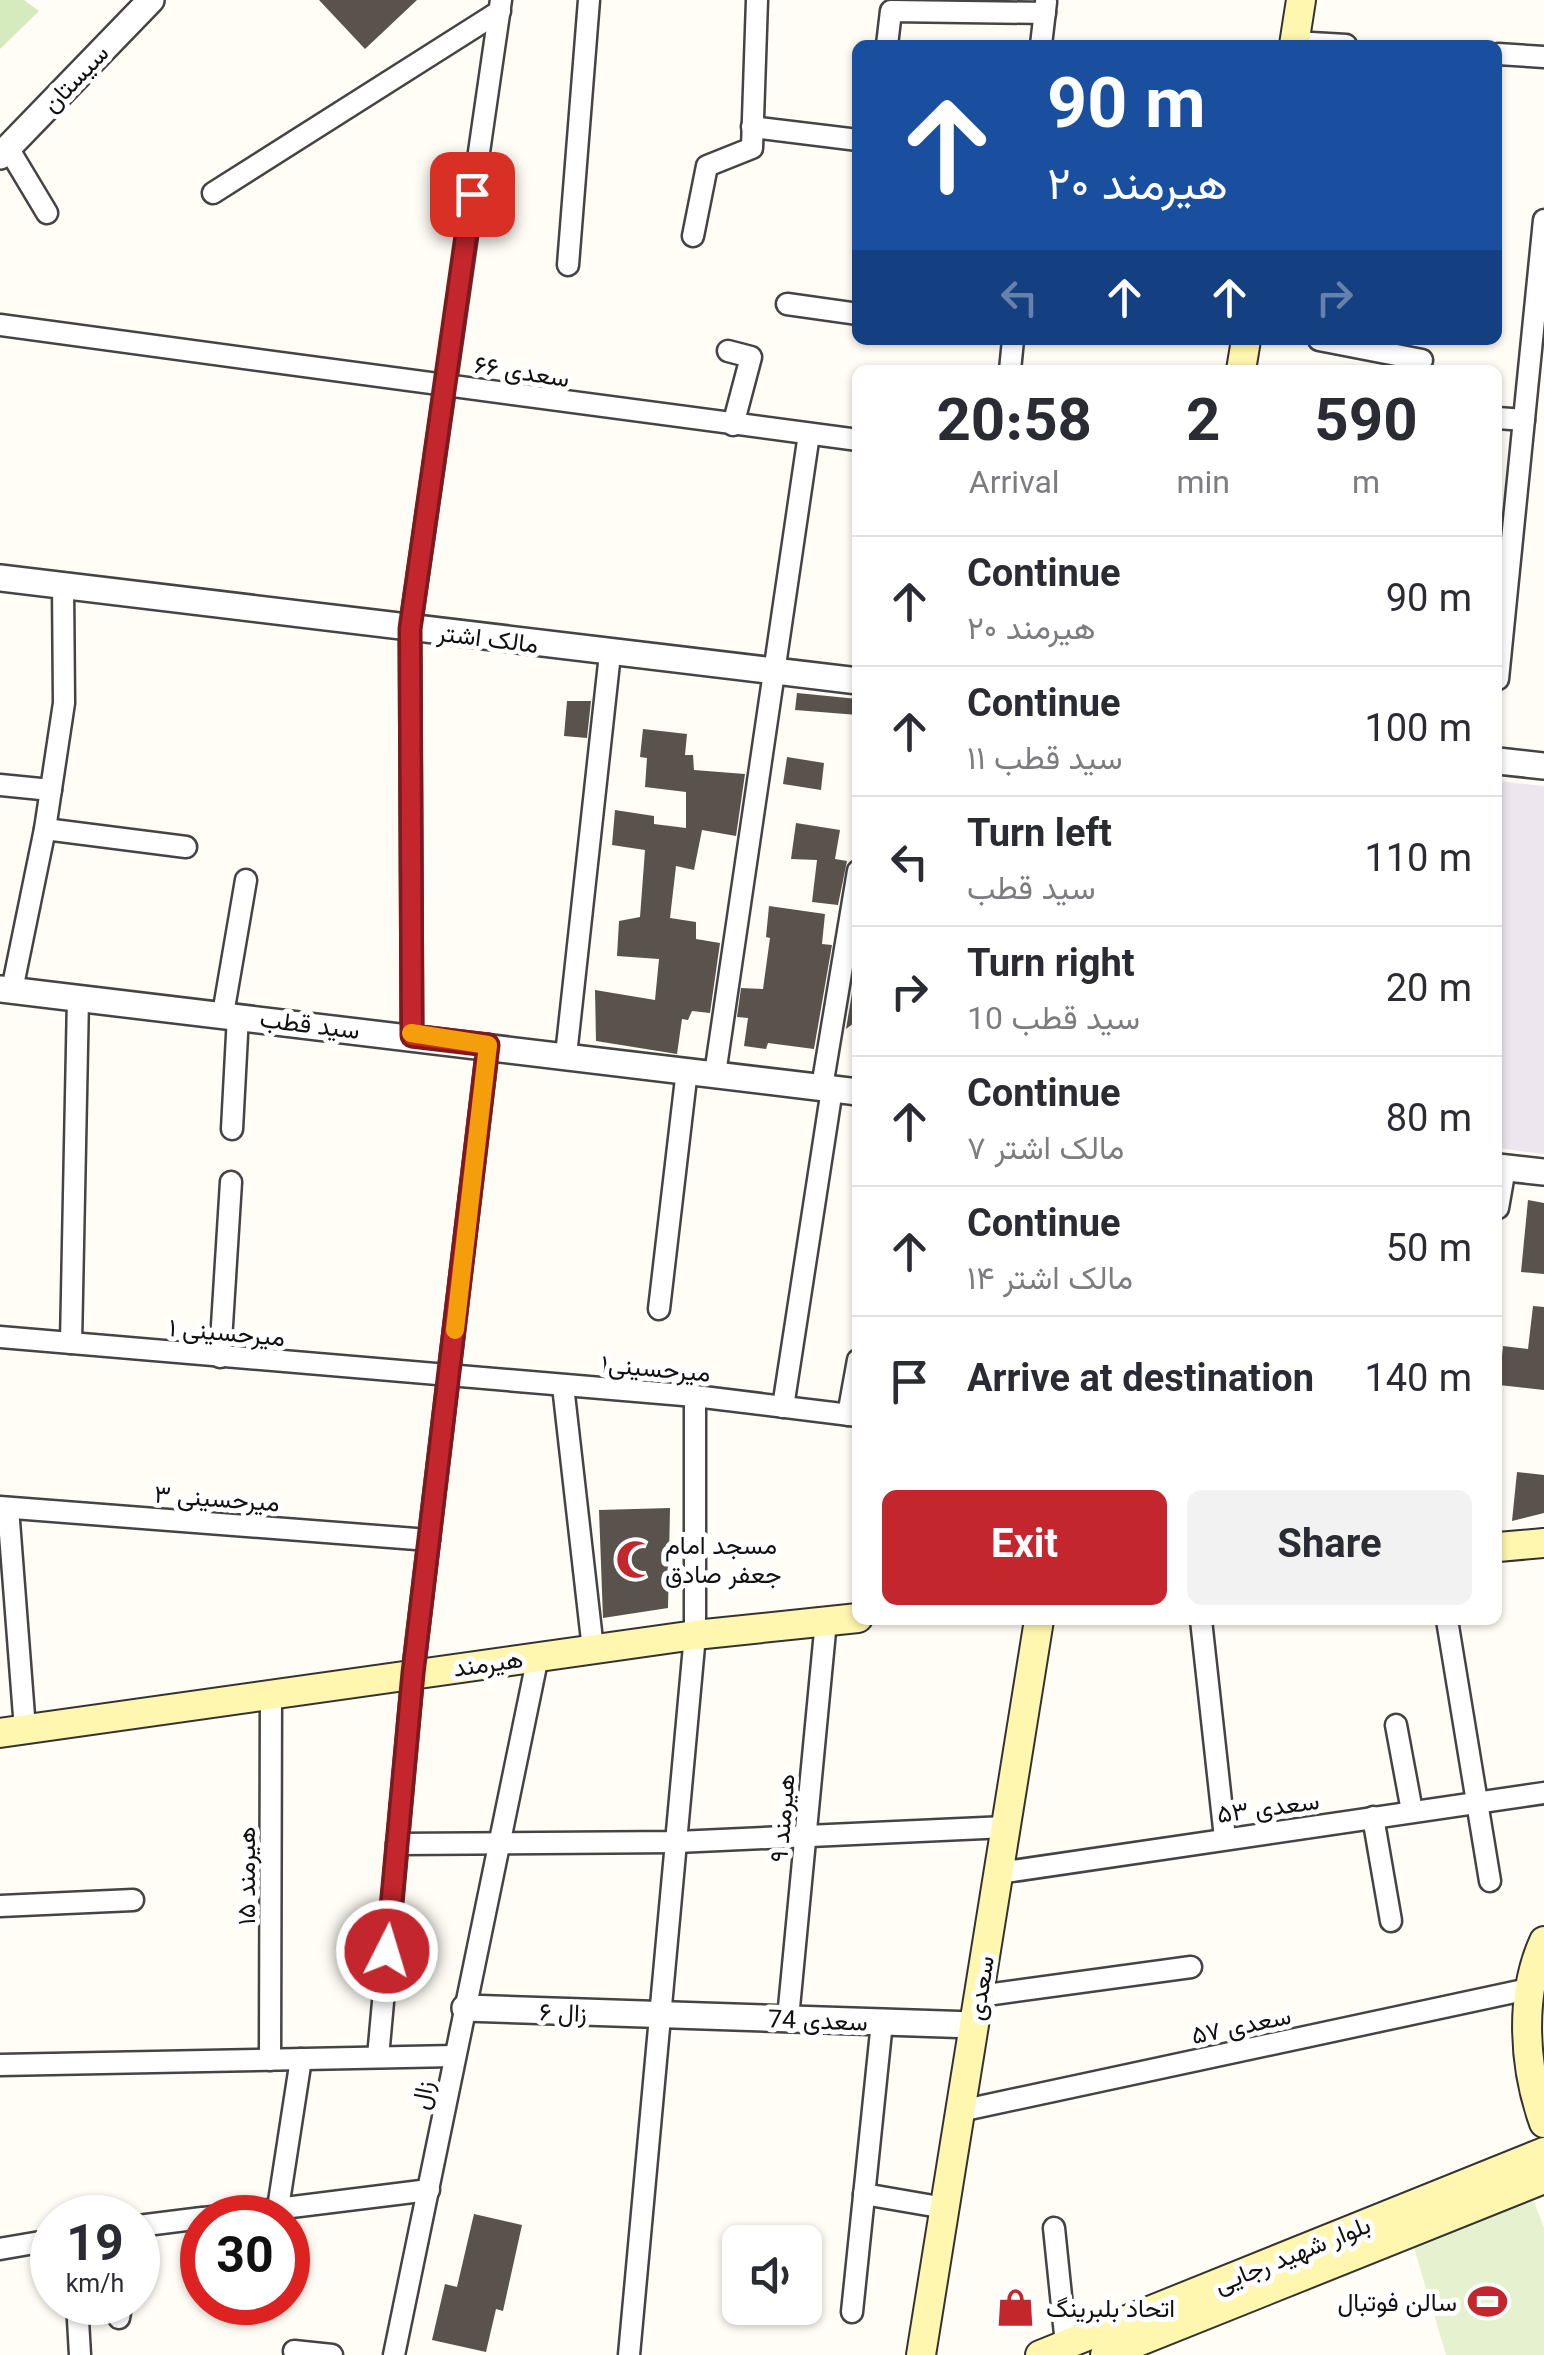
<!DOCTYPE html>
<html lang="en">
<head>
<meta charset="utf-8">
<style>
  :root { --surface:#fff; --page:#f2f2f3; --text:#2b2b33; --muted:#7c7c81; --line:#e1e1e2; --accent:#c4262e }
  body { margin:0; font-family:Georgia,Vazirmatn,serif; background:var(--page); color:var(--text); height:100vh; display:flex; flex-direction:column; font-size:38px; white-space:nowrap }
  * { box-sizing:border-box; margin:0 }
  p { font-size:32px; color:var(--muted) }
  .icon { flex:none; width:55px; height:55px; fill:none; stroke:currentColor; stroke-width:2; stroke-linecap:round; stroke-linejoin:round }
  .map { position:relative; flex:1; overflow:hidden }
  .details { position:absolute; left:852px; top:365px; width:650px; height:1260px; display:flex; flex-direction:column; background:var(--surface); border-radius:15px; box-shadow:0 2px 8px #0004 }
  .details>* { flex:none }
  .top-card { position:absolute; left:852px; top:40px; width:650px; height:305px; border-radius:15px; box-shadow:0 2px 8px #0004; background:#1a4fa0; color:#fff; overflow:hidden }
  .buttons { position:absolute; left:722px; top:2225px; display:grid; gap:20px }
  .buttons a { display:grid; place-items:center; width:100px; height:100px; border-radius:15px; background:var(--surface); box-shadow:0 2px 8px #0004; font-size:50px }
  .speed { position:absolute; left:30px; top:2195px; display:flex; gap:20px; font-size:50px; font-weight:700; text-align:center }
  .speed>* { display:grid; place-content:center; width:130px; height:130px; border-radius:50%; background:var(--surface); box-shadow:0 2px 8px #0004; line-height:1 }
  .speed small { font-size:25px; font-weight:400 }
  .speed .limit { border:15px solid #d22; background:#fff; color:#111 }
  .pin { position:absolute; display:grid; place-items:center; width:85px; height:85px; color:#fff; margin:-42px; border-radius:20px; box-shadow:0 5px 15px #0006 }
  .me { position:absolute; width:110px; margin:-55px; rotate:5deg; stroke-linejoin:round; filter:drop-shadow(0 0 8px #0008) }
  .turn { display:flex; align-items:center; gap:35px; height:210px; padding:0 30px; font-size:45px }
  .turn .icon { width:130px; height:130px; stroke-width:2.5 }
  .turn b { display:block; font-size:70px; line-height:85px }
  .lanes { display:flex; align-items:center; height:95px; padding:0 30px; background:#0003; justify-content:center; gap:50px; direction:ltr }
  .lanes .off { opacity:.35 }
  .eta { display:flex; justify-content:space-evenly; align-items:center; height:170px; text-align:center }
  .eta b { font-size:60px; font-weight:700; line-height:70px }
  .primary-button { display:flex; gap:20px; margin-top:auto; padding:20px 30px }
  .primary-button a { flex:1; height:115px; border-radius:15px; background:var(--accent); color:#fff; font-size:40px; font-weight:700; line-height:115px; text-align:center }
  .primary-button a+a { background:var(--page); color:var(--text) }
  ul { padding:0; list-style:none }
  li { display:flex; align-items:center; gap:30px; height:130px; padding:0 30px; border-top:2px solid var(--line) }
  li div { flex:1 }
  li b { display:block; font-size:38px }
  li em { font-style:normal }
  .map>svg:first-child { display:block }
</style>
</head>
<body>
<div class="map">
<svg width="1544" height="2355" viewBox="0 0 1544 2355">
  <rect width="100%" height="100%" fill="#fffdf5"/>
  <polygon fill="#eee6ef" points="1498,781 1544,786 1544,1154 1498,1148"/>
  <polygon fill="#d5ebbd" points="0,0 24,0 39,11 0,49"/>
  <polygon fill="#e6f2cf" points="1532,2196 1544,2228 1544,2355 1446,2355 1414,2248"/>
  <g fill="#5a524d">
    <polygon points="319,0 417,0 365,49"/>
    <polygon points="797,693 858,699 858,715 795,710"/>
    <polygon points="567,701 591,701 587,738 564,736"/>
    <polygon points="643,729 687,734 685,755 693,755 694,770 745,774 736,836 702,830 694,870 676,866 670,918 696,922 696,939 720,943 710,1013 692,1011 688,1020 682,1019 677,1054 596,1041 595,990 655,1000 659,959 617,956 619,921 640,917 645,850 612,845 615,810 654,816 654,824 686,828 686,792 645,787 647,758 640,757"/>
    <polygon points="787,757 824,763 821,790 783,784"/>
    <polygon points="796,823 840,830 835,859 847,861 838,905 812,902 817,860 791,859"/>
    <polygon points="769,906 825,914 822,944 832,945 814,1049 768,1043 766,1049 744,1046 748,1018 737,1017 741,988 763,989 770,938 766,937"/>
    <polygon points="857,963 858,1020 846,1029"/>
    <polygon points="1528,1200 1544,1203 1544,1274 1521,1272"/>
    <polygon points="1533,1306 1544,1307 1544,1390 1499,1385 1503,1346 1528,1349"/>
    <polygon points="1517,1472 1544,1475 1544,1513 1512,1521"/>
    <polygon points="670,1508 668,1608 603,1618 599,1510"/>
    <polygon points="474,2214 522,2225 503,2311 496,2309 486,2352 432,2340 445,2284 457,2287"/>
  </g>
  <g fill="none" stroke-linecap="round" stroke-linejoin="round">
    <defs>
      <g id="minor">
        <polyline points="1294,42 1346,45"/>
        <polyline points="887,45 891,11 1045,13"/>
        <polyline points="1041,45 1046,2"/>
        <polyline points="1498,54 1544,57"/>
        <polyline points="752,127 858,140"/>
        <polyline points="8,148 47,213"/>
        <polyline points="213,193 500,11"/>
        <polyline points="693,236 707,166 752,148 757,0"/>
        <polyline points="568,265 589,0"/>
        <polyline points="787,304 858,314"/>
        <path d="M 0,325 C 286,363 571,404 858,440"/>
        <polyline points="1319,340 1422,360"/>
        <polyline points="728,351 751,357 733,425"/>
        <polyline points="1010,370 1013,340"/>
        <polyline points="1498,418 1524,420"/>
        <polyline points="1498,679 1544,220"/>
        <polyline points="0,785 51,790"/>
        <polyline points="45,829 186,847"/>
        <polyline points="12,990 45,829 64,703 63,585"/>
        <polyline points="223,1014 246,880"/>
        <polyline points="412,1036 410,629 501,0"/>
        <polyline points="566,1055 610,654"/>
        <polyline points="715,1074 809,434"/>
        <polyline points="822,1087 858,871"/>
        <polyline points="232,1129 238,1016"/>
        <polyline points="1498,1208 1505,1168"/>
        <polyline points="659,1309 687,1070"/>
        <polyline points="0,1337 695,1396 858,1416"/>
        <polyline points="71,1343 78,998"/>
        <polyline points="220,1357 231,1182"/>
        <polyline points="563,1386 593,1649"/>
        <polyline points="783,1407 832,1089"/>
        <polyline points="848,1415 858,1360"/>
        <polyline points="0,1507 429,1540"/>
        <polyline points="8,1508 25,1729"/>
        <polyline points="1201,1620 1225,1838"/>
        <polyline points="1447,1620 1490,1881"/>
        <polyline points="1396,1725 1412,1811"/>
        <polyline points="1373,1817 1391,1921"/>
        <polyline points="397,1844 677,1842 1006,1827"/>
        <polyline points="999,1873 1544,1793"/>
        <polyline points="0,1906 133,1900"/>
        <polyline points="979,1996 1191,1967"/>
        <polyline points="788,2018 826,1621"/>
        <polyline points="378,2057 413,1673 488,1045"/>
        <polyline points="270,2060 271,1692"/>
        <polyline points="0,2065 455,2056"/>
        <polyline points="960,2111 1533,1988"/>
        <polyline points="864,2194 945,2208"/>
        <polyline points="278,2208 301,2059"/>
        <polyline points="204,2218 429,2190"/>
        <polyline points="138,2226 202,2218"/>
        <polyline points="1054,2228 1066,2344"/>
        <polyline points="0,2249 52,2240"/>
        <polyline points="77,2302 80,2355"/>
        <polyline points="852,2312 882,2022"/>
        <polyline points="119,2318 122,2302"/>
        <polyline points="294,2351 332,2355"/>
        <polyline points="394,2355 538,1656"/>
        <polyline points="629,2355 695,1635 695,1396"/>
      </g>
      <g id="tertiary">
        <polyline points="0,156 151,0"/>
        <polyline points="0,578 858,681"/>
        <polyline points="1498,761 1544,766"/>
        <polyline points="0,989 858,1092"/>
        <polyline points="1498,1167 1544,1172"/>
        <polyline points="465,2008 974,2025"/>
      </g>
      <g id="secondary">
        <polyline points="1294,45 1301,0"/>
        <polyline points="1241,370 1246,340"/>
        <polyline points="1498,1547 1544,1543"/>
        <polyline points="0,1733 695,1635 858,1618"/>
        <path d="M 1544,1941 C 1519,1996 1524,2068 1544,2123"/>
        <polyline points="921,2355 1039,1620"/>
        <polyline points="1040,2355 1544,2152"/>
        <polyline points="1105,2355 1544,2179"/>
      </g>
    </defs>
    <use href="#minor" stroke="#444" stroke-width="25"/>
    <use href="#tertiary" stroke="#444" stroke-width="30"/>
    <use href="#secondary" stroke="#333" stroke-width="32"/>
    <use href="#minor" stroke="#fff" stroke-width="20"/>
    <use href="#tertiary" stroke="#fff" stroke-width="25"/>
    <use href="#secondary" stroke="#fff6b0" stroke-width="28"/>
  </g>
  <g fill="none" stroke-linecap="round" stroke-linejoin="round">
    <defs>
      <polyline id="route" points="387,1951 413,1673 488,1045 412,1036 410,629 472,194"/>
    </defs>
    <use href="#route" stroke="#7f191e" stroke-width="25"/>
    <use href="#route" stroke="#c4262e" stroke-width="18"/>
    <polyline stroke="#f59e0b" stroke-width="18" points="411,1033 488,1045 455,1330"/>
  </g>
  <defs>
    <symbol id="mosque-bare" viewBox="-9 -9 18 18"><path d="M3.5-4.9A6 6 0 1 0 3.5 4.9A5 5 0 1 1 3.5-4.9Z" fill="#c4262e" stroke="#fff" stroke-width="2.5" paint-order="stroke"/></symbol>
    <symbol id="stadium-bare" viewBox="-9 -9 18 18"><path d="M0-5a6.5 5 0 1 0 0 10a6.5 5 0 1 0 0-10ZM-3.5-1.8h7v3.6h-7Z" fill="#c4262e" stroke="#fff" stroke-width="2.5" paint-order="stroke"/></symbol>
    <symbol id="shop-bare" viewBox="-9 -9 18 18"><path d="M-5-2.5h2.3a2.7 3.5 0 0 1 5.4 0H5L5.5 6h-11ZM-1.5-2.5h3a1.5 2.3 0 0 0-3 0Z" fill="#c4262e" stroke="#fff" stroke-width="2.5" paint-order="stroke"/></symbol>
  </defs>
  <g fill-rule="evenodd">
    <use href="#mosque-bare" x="608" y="1532" width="55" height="55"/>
    <use href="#stadium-bare" x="1460" y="2274" width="55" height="55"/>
    <use href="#shop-bare" x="988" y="2280" width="55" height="55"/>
  </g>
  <g text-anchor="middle" stroke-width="10" stroke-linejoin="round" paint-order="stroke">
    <g font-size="25" fill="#111" stroke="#fff">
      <text transform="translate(75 78) rotate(-46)" y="9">سیستان</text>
      <text transform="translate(522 371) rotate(9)" y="9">سعدی ۶۶</text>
      <text transform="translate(488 638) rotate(7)" y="9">مالک اشتر</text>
      <text transform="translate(310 1024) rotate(7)" y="9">سید قطب</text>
      <text transform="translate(227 1332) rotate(5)" y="9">میرحسینی ۱</text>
      <text transform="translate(656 1368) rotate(5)" y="9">میرحسینی۱</text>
      <text transform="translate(217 1498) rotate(4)" y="9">میرحسینی ۳</text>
      <text transform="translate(488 1663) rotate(-8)" y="9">هیرمند</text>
      <text transform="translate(1268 1807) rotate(-8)" y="9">سعدی ۵۳</text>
      <text transform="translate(782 1818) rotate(-85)" y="9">هیرمند ۹</text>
      <text transform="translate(246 1876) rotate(-90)" y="9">هیرمند ۱۵</text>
      <text transform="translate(980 1988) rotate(-81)" y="9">سعدی</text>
      <text transform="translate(563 2012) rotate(2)" y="9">زال ۶</text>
      <text transform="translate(818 2020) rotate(2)" y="9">سعدی 74</text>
      <text transform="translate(1241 2025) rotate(-12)" y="9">سعدی ۵۷</text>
      <text transform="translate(422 2095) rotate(-79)" y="9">زال</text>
      <text transform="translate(1292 2254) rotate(-22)" y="9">بلوار شهید رجایی</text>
    </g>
    <g font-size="25" fill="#111" stroke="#fff" text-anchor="start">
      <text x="665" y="1554">مسجد امام<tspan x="665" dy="29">جعفر صادق</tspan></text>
      <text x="1457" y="2311" text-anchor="end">سالن فوتبال</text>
      <text x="1046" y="2317">اتحاد بلبرینگ</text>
    </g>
  </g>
</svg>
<div class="buttons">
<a><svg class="icon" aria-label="sound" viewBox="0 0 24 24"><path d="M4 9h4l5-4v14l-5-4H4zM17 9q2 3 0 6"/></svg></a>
</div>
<div class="speed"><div>19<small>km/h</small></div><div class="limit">30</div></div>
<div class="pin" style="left:472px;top:194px;background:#d93025"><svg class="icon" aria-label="arrive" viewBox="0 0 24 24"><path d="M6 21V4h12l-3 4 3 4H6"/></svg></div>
<svg class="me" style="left:387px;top:1951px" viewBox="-20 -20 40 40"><circle r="17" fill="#c4262e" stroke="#fff" stroke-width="3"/><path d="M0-11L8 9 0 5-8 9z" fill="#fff"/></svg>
<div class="top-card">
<div class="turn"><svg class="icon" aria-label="ahead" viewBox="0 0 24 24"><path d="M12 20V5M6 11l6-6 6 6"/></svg><div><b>90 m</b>هیرمند ۲۰</div></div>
<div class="lanes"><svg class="icon off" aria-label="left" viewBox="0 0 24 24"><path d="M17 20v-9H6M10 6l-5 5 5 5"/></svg><svg class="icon" aria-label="ahead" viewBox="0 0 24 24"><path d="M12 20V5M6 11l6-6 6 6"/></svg><svg class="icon" aria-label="ahead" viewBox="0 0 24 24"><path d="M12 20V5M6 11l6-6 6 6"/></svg><svg class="icon off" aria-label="right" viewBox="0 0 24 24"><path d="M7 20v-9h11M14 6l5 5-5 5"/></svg></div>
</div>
<section class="details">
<div class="eta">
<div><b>20:58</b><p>Arrival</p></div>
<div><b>2</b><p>min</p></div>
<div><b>590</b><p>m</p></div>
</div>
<ul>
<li><svg class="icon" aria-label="ahead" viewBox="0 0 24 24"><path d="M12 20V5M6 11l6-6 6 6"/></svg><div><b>Continue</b><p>هیرمند ۲۰</p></div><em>90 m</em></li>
<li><svg class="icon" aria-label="ahead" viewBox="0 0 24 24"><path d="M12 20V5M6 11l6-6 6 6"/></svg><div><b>Continue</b><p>سید قطب ۱۱</p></div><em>100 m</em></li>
<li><svg class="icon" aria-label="left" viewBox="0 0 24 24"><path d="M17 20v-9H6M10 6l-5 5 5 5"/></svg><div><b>Turn left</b><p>سید قطب</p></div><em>110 m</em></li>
<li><svg class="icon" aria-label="right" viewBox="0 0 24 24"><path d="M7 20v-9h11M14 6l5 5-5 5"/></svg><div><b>Turn right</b><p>سید قطب 10</p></div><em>20 m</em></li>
<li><svg class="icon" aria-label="ahead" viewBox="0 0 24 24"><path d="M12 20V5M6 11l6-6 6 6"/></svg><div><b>Continue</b><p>مالک اشتر ۷</p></div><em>80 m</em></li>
<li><svg class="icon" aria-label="ahead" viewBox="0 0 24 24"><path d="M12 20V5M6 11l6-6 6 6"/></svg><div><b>Continue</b><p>مالک اشتر ۱۴</p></div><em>50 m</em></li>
<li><svg class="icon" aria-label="arrive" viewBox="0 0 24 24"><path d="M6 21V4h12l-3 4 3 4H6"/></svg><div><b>Arrive at destination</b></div><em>140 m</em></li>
</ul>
<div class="primary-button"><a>Exit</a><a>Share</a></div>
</section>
</div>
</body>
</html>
